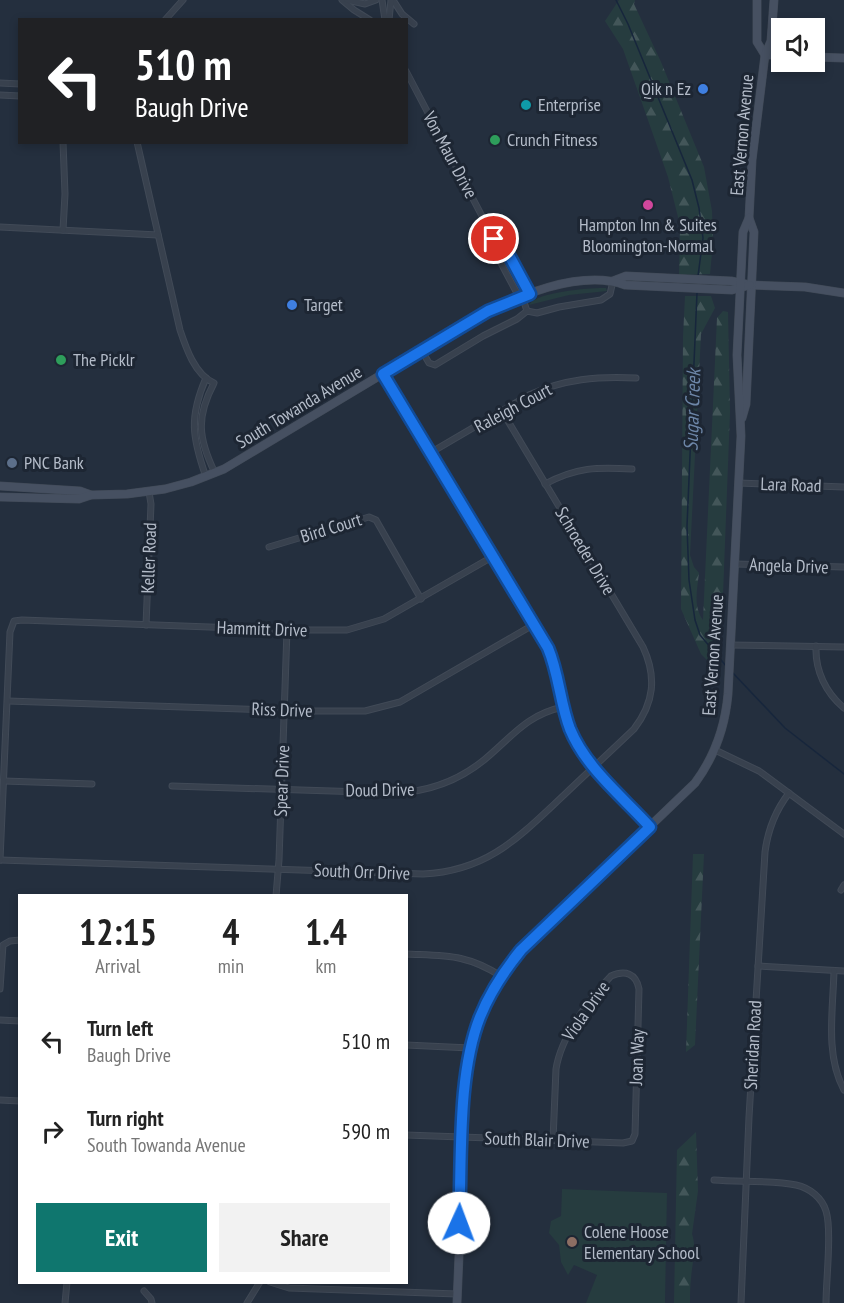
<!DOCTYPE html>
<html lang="en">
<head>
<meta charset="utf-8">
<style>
  :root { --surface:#fff; --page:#f2f2f2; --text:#222; --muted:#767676; --accent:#0f766e }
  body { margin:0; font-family:"PT Sans Narrow",sans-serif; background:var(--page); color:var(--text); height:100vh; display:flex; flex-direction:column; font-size:22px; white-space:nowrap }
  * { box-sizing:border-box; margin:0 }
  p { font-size:20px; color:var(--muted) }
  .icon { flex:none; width:33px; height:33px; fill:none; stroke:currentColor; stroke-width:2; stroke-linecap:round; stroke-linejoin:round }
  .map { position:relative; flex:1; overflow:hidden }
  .drawer { position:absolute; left:18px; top:894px; width:390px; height:390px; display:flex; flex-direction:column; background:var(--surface); border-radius:0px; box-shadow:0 3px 9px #0003 }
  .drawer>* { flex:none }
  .hud { position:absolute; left:18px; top:18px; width:390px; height:126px; border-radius:0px; box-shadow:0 3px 9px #0003; background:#202124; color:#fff; overflow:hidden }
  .controls { position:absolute; left:771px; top:18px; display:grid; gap:12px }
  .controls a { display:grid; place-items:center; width:54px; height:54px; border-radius:0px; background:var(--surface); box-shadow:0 3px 9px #0003; font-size:30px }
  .pin { position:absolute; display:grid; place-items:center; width:51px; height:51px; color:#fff; margin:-26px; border:3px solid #fff; border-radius:50%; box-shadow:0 2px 6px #0007 }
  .me { position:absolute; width:66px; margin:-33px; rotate:2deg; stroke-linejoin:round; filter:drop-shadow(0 0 4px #0008) }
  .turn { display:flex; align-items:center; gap:21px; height:126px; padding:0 18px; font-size:27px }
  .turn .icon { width:78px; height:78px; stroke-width:2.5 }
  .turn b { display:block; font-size:42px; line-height:51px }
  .eta { display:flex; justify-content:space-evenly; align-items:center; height:102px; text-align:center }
  .eta b { font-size:36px; font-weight:700; line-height:42px }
  .primary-button { display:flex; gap:12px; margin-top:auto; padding:12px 18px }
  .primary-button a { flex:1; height:69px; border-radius:0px; background:var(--accent); color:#fff; font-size:24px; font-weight:700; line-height:69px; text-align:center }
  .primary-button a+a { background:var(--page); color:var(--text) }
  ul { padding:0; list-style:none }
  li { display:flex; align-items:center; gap:18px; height:90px; padding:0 18px }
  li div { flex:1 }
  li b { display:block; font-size:22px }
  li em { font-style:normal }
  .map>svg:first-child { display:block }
</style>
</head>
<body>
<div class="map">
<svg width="844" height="1303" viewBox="0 0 844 1303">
  <defs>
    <pattern id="forest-firs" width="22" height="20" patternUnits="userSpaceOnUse" patternTransform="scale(1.5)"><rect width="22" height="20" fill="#263c3f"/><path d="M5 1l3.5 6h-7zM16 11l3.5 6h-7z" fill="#435659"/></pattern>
  </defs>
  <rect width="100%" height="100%" fill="#242f3e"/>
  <g fill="#263c3f">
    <path d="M 603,288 L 606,288 L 607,291 L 569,295 L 529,305 C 536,292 588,288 603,288 Z"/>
    <polygon points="562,1189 667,1193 665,1303 586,1303 597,1275 574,1265 568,1275 561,1262 559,1245 549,1233 551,1221 561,1216"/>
  </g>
  <g fill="url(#forest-firs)">
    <polygon points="619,0 635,0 634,4 661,62 704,167 712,211 713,242 710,274 679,275 680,225 668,177 623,49 605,21"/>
    <path d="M 685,296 L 711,296 L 715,308 L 701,334 L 690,555 L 694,567 L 699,573 C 697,590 693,606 703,620 L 717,318 L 723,311 L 728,312 L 730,412 L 720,673 L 701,654 L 681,609 L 683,337 Z"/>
    <polygon points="693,854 704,854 695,1045 686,1052"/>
    <path d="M 696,1132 L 698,1191 L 692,1234 C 697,1249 692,1263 691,1278 C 690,1286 690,1295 690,1303 L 674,1303 L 677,1150 Z"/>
  </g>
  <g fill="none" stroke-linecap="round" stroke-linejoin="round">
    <g stroke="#17263c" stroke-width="1.5">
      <polyline points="616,0 628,24 692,180 699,208 703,238 698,276"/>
      <polyline points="697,293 687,526 689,580 695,620 700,635 727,667"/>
      <polyline points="732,672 785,728 844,774"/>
    </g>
    <defs>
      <g id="street">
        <polyline points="342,0 354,10 370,20"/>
        <polyline points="347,0 365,4 376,0"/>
        <polyline points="382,0 385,20"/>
        <polyline points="393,0 402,14 414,24"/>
        <polyline points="165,20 183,0"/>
        <polyline points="389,20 391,0"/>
        <polyline points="406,71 494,239 494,250 519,297"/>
        <polyline points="0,83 20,84"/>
        <polyline points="0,95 20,96"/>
        <path d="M 137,142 L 180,330 C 186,348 195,375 214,383 C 196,417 198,438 215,473"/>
        <polyline points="0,227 158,235"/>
        <polyline points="63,230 65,194 63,142"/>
        <polyline points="494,239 503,244 530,294"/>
        <polyline points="522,296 527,311"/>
        <polyline points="422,351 429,363 435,365 483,336 517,319 527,311 537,313 559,307 601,300 610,294 613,281"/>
        <path d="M 383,374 L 548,648 C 559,674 559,702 570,728 C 585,767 622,797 650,827"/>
        <path d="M 206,378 C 189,417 192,437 206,477"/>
        <path d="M 430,453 L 529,395 C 564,379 598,376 636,378"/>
        <polyline points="739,483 844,487"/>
        <path d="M 545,484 C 577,467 597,467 632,469"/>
        <polyline points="269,547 369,517 376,520 421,599"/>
        <polyline points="735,564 844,567"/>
        <polyline points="146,625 151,504 149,492"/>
        <polyline points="730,645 844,647"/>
        <path d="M 816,646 C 815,671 826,693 844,708"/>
        <polyline points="8,701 304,711 365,711 400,702 533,625"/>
        <polyline points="715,750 759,771 844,834"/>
        <polyline points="4,781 92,784"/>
        <path d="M 172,786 L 394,793 C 427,792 458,781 484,760 C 512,737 526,715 563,707"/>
        <path d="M 0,860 L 423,874 C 488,871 519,837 564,795 C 587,773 611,751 634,729 C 654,703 657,677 643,647 L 502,411"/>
        <polyline points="0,860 10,632 14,621 22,620 287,630 347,630 384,619 492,557"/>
        <polyline points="841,890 844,885"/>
        <polyline points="276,896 279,860 287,630"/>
        <path d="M 406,954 C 447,956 466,954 501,976"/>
        <polyline points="758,966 844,971"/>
        <path d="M 834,971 C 833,1010 825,1055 844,1090"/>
        <polyline points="0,989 3,945 10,941 20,940"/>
        <polyline points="0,1020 20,1021"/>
        <polyline points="406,1045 470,1048"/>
        <polyline points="0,1100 20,1101"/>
        <path d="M 406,1135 L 623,1143 L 632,1141 L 635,1134 L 639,989 C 636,973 625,970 611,976 C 588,1000 561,1037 556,1069 L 553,1140"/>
        <path d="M 714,1180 C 738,1182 774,1180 796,1185 C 810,1188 822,1198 826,1211 C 832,1230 826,1281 826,1303"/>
        <polyline points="270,1282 289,1288 457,1294"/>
        <polyline points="144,1291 151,1299 152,1303"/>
        <polyline points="65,1303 67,1282"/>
        <polyline points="247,1303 260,1282"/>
        <path d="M 741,1303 L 749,1117 L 765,852 C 768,829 775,811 789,793"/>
      </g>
      <g id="secondary">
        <polyline points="757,0 757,42 765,55"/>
        <polyline points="765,55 782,55"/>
        <polyline points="814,57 844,58"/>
        <polyline points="613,281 626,276 709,280 731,281 750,285 805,287 844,293"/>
        <polyline points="742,418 746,404 754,232 749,218 752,160 765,55 771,41 774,0"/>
        <polyline points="0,486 80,491 91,495"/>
        <path d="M 0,497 L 79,499 L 91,495 L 127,494 L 165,489 L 191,482 L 224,469 L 476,318 C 514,296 581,269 625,285 L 732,290 L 750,285"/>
        <path d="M 457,1303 L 467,1065 L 477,1024 L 488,999 L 506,969 L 521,950 L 695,783 C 715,756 725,728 728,694 L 741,436 L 737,355 L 743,232 L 749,218"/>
      </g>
    </defs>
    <use href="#street" stroke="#414a57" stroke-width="7"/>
    <use href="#secondary" stroke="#414a57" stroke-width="9"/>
    <use href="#street" stroke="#38414e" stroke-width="5"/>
    <use href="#secondary" stroke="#465061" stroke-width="8"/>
  </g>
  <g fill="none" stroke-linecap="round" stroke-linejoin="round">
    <defs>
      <path id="route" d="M 459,1223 C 462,1159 457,1075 480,1017 C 490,992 504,971 521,950 L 650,827 C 623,797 586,768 570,729 C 560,703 559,674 548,648 L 383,374 L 488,311 L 530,294 L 503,244 L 494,239"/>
    </defs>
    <use href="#route" stroke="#114b97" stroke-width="15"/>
    <use href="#route" stroke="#1a73e8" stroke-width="10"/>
  </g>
  <g fill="#3f7fe0" stroke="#1d2633" stroke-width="2">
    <circle cx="703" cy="89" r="6"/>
    <circle cx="292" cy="305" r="6"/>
  </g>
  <circle fill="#0f9aa8" stroke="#1d2633" stroke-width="2" cx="526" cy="105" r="6"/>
  <g fill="#2e9e5b" stroke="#1d2633" stroke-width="2">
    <circle cx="495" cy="140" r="6"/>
    <circle cx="61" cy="360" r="6"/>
  </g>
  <circle fill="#d1479c" stroke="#1d2633" stroke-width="2" cx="648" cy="205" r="6"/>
  <circle fill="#5c6f8a" stroke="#1d2633" stroke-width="2" cx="12" cy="463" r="6"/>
  <circle fill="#8d6e63" stroke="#1d2633" stroke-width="2" cx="572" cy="1242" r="6"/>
  <g text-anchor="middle" stroke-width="6" stroke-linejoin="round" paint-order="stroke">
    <g font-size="18" fill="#b4bcc9" stroke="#1d2633" text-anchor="start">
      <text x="691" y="95" text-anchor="end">Qik n Ez</text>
      <text x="538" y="111">Enterprise</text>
      <text x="507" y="146">Crunch Fitness</text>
      <text x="648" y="231" text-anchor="middle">Hampton Inn &amp; Suites<tspan x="648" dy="21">Bloomington-Normal</tspan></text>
      <text x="304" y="311">Target</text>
      <text x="73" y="366">The Picklr</text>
      <text x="24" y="469">PNC Bank</text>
      <text x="584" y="1238">Colene Hoose<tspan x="584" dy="21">Elementary School</tspan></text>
    </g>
    <g font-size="18" fill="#b4bcc9" stroke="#1d2633">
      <text transform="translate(742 135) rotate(-85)" y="6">East Vernon Avenue</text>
      <text transform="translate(450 155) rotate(62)" y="6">Von Maur Drive</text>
      <text transform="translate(299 407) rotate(-31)" y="6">South Towanda Avenue</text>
      <text transform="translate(513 408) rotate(-28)" y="6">Raleigh Court</text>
      <text transform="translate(791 485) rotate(2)" y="6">Lara Road</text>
      <text transform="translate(331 528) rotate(-17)" y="6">Bird Court</text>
      <text transform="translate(585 551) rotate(59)" y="6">Schroeder Drive</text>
      <text transform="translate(149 558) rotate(-88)" y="6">Keller Road</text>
      <text transform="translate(789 566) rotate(2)" y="6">Angela Drive</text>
      <text transform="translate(262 629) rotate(2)" y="6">Hammitt Drive</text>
      <text transform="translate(713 655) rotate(-86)" y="6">East Vernon Avenue</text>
      <text transform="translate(282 710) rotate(2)" y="6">Riss Drive</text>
      <text transform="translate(282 781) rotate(-88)" y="6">Spear Drive</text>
      <text transform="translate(380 790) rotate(-1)" y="6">Doud Drive</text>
      <text transform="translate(362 872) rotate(2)" y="6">South Orr Drive</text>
      <text transform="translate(586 1011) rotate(-55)" y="6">Viola Drive</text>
      <text transform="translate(753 1045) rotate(-87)" y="6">Sheridan Road</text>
      <text transform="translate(637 1057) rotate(-88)" y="6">Joan Way</text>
      <text transform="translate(537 1140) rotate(2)" y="6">South Blair Drive</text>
    </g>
    <g font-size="20" font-style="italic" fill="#6d86a8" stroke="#1d2633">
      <text transform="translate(692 410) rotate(-88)" y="7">Sugar Creek</text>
    </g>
  </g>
</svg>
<div class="controls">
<a><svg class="icon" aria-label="sound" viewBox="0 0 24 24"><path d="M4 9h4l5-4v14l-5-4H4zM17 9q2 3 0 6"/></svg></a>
</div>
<div class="pin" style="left:494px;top:239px;background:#d93025"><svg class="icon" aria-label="arrive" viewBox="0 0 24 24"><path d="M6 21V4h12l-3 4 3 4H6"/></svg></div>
<svg class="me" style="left:459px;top:1223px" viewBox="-20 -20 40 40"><circle r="19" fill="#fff"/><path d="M0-13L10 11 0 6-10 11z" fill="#1a73e8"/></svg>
<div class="hud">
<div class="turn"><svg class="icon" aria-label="left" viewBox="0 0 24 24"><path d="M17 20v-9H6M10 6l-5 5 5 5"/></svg><div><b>510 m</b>Baugh Drive</div></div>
</div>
<section class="drawer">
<div class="eta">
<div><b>12:15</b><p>Arrival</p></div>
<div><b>4</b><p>min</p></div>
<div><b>1.4</b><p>km</p></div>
</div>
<ul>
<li><svg class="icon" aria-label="left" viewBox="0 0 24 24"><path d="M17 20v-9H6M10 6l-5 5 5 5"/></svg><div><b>Turn left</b><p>Baugh Drive</p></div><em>510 m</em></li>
<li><svg class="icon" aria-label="right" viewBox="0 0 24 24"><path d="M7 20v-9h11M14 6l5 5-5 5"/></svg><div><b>Turn right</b><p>South Towanda Avenue</p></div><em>590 m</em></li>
</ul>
<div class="primary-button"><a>Exit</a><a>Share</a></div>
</section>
</div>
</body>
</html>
